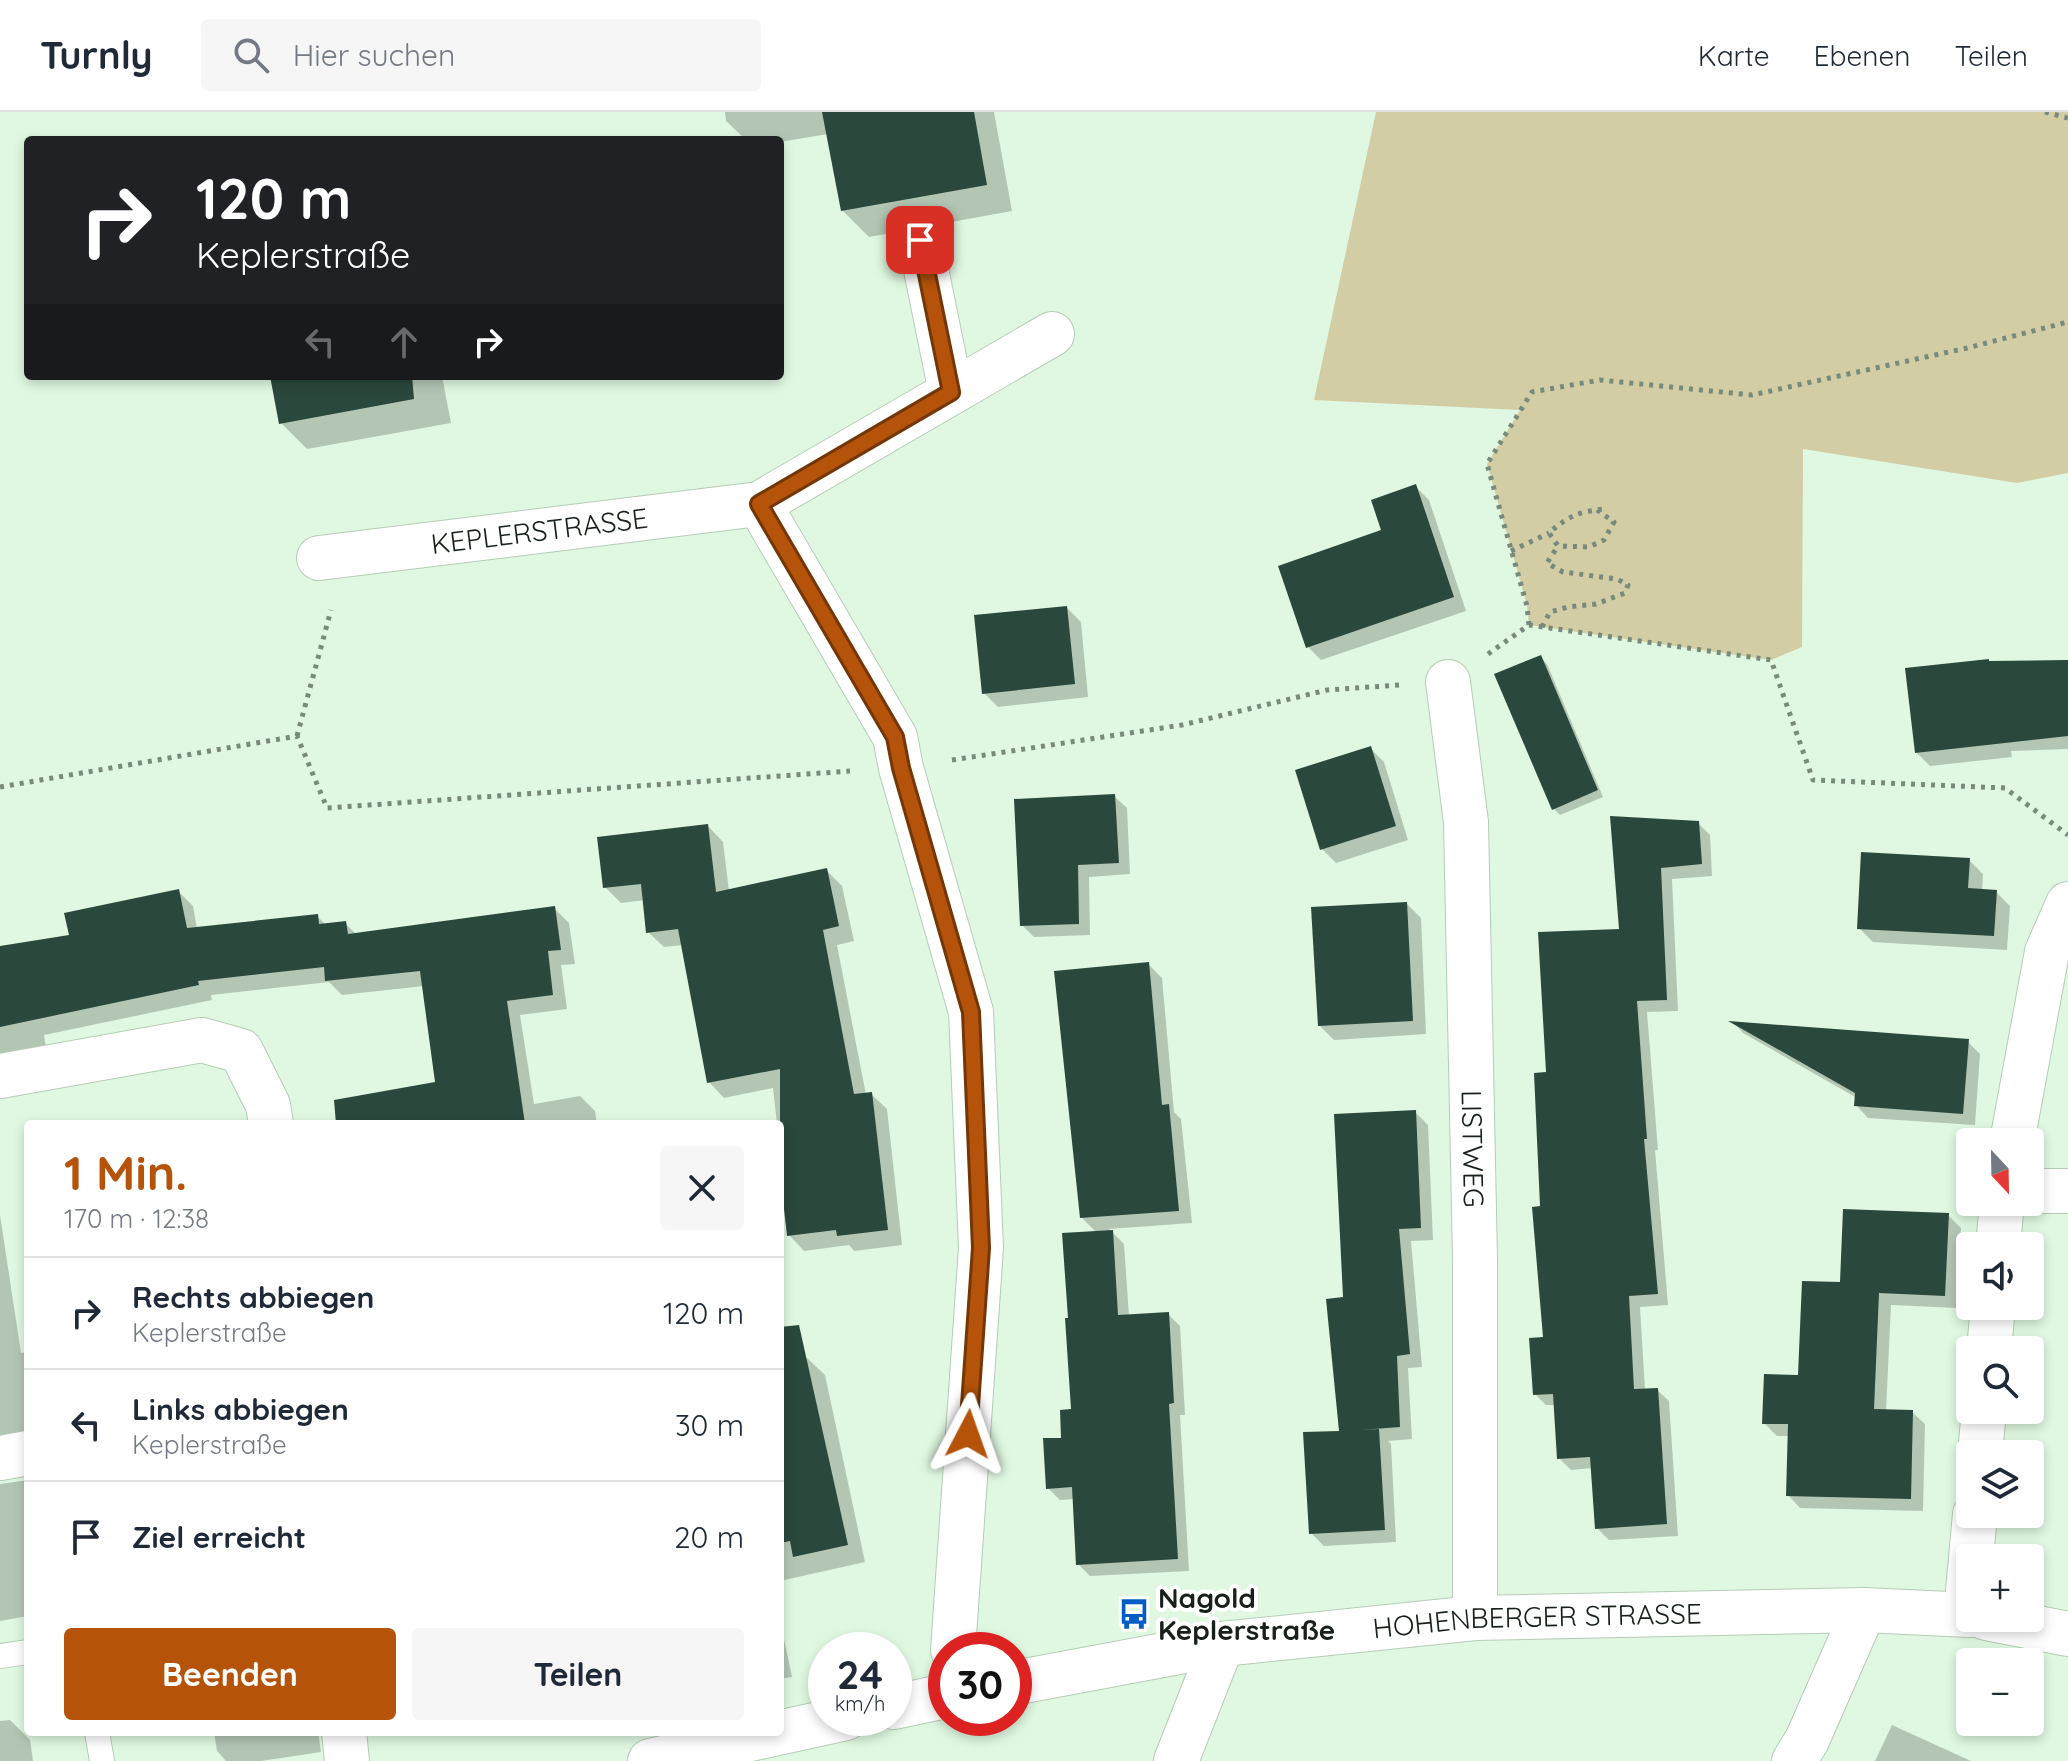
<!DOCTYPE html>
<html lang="de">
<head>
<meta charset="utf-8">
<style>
  :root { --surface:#fff; --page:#f6f6f7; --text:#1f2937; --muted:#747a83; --line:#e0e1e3; --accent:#b45309 }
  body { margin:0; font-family:Quicksand,sans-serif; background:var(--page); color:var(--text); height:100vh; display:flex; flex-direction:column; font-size:30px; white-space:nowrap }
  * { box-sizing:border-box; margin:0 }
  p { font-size:26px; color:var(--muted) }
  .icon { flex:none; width:44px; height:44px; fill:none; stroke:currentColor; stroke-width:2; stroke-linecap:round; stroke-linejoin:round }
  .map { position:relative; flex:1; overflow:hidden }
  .panel { position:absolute; left:24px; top:1008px; width:760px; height:616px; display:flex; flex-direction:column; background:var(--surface); border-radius:8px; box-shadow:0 4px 12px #0003 }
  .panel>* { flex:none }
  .top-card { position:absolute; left:24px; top:24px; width:760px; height:244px; border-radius:8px; box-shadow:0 4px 12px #0003; background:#202124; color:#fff; overflow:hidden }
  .needle { width:52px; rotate:158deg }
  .buttons { position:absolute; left:1956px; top:1016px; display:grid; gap:16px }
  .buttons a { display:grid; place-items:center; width:88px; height:88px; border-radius:8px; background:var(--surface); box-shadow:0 4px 12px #0003; font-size:40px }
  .speed { position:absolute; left:808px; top:1520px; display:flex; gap:16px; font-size:40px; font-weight:700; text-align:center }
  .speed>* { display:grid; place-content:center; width:104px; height:104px; border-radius:50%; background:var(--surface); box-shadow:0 4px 12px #0003; line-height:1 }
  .speed small { font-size:20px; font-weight:400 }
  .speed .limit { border:12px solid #d22; background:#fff; color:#111 }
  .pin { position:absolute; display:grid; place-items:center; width:68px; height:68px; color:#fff; margin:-34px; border-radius:16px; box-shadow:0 4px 12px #0006 }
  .me { position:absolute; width:88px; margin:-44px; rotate:4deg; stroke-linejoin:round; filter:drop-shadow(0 0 6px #0008) }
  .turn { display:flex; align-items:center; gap:28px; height:168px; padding:0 40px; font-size:36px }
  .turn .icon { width:104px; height:104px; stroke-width:2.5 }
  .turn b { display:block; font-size:56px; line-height:68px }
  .lanes { display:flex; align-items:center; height:76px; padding:0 40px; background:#0003; justify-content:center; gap:40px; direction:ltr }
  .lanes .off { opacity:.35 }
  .round { display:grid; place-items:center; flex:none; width:84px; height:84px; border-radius:8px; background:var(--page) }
  .overview { display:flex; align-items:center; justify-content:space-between; height:136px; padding:0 40px }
  h1 { font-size:48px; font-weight:800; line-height:60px; color:var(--accent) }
  .primary-button { display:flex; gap:16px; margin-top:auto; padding:16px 40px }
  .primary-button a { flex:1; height:92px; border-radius:8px; background:var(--accent); color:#fff; font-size:32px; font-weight:800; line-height:92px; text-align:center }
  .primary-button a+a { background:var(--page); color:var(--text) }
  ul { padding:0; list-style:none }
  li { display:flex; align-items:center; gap:24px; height:112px; padding:0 40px; border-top:2px solid var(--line) }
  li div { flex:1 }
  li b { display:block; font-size:30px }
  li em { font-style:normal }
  header { display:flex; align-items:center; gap:48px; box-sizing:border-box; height:112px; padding:0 40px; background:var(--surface); border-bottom:2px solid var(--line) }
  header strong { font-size:38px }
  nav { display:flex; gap:44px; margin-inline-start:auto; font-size:28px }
  .search { width:560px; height:72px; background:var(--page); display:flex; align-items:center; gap:20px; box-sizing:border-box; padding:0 28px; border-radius:8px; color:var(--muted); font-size:30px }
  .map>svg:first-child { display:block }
</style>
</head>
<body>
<header>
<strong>Turnly</strong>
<div class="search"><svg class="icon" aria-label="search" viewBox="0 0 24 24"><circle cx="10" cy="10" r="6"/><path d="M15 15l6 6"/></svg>Hier suchen</div>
<nav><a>Karte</a><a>Ebenen</a><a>Teilen</a></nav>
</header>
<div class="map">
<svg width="2068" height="1649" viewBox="0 0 2068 1649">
  <rect width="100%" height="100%" fill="#e0f8e1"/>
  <polygon fill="#d2cda4" points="1376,0 2068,0 2068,361 2017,371 1803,337 1802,535 1771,548 1529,513 1527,493 1487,352 1520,298 1314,288"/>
  <g fill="#0003">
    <polygon points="725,0 994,0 1012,99 869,125 842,98 828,22 780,30 780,28 746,28 726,9"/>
    <polygon points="272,264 442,264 451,311 307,337 281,311"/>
    <polygon points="1416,375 1429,388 1466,499 1321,548 1308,535 1384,419"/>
    <polygon points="1067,496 1081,510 1088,585 998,595 984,581"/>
    <polygon points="1540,545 1547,552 1603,685 1560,703 1554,697"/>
    <polygon points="2068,550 2068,637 2011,639 2012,645 1930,654 1916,640"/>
    <polygon points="1370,636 1384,650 1408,728 1336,751 1322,737"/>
    <polygon points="1114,684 1127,696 1130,762 1089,765 1090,823 1034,825 1022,813"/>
    <polygon points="1613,706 1698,711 1710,723 1712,764 1672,767 1678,899 1647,900 1658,1038 1655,1038 1668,1193 1640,1195 1645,1278 1657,1278 1669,1289 1678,1424 1609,1428 1597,1416 1593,1356 1571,1358 1559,1346 1556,1293 1546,1293 1535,1282 1545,1227 1542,1096 1548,962 1621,819"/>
    <polygon points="708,714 723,730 729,779 826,758 842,774 854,829 837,833 866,983 871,982 887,997 902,1133 854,1139 849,1133 804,1139 789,1123 780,1043 780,1012 777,1012 773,976 724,986 709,970 683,833 664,835 648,820 645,788 621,791 605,775"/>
    <polygon points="1969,748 1983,762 1982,779 1996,780 2010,794 2007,838 1873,830 1859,816"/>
    <polygon points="178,779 193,794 197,817 317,804 326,813 345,811 357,823 554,796 569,811 575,852 561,853 567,897 520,903 534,992 580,984 595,999 597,1012 376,1012 438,972 424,874 342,883 329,870 211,883 212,888 44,923 46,936 0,944 0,836 71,825"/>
    <polygon points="1407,792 1421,806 1426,922 1334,928 1320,914"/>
    <polygon points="1149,853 1162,866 1174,1000 1181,1007 1192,1111 1109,1117 1124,1132 1129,1204 1168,1202 1180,1214 1185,1303 1180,1303 1189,1459 1090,1464 1078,1452 1074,1387 1060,1388 1048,1376 1073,1299 1097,1121 1081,1105"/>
    <polygon points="1734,911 1968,930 1980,942 1975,1013 1868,1006 1856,993 1857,986 1743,921"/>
    <polygon points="1415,1000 1428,1013 1433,1128 1411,1129 1422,1255 1408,1256 1412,1327 1388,1329 1391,1332 1396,1430 1324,1434 1311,1421 1341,1320"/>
    <polygon points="0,1103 21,1241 28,1240 28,1332 0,1340"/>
    <polygon points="1948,1103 1961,1116 1957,1196 1891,1193 1886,1299 1912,1300 1925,1312 1923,1399 1800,1396 1788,1383 1789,1324 1777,1324 1764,1311 1800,1265 1842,1172"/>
    <polygon points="807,1246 825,1263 865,1450 780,1469 780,1251"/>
    <polygon points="28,1368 28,1504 0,1509 0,1372"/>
    <polygon points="780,1508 792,1565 780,1567"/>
    <polygon points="10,1608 30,1628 33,1649 0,1649 0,1609"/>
    <polygon points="1892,1613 1971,1649 1875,1649"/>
    <polygon points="214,1620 318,1620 321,1640 261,1649 226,1649 217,1639"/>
  </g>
  <g fill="#2b483d">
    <polygon points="822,0 974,0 987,73 841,99"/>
    <polygon points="270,264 412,264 414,287 279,312"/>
    <polygon points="1416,372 1454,485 1306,536 1278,454 1381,418 1371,388"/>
    <polygon points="1067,494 1075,572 982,582 974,503"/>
    <polygon points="1541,543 1598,678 1552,698 1494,562"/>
    <polygon points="1989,547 1989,549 2068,548 2068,624 1915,641 1905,556"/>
    <polygon points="1371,634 1396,714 1320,738 1295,658"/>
    <polygon points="1115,682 1119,751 1078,753 1079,812 1020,814 1014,687"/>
    <polygon points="1610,704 1699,709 1702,752 1661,756 1667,888 1637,889 1647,1027 1644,1027 1658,1182 1629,1184 1634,1277 1658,1276 1667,1412 1595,1417 1590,1345 1557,1347 1553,1282 1533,1283 1529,1226 1543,1225 1532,1095 1540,1094 1534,961 1546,960 1538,820 1619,817"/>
    <polygon points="708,712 716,780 827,756 839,814 823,818 854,982 872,980 888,1118 837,1124 836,1118 787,1124 780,1061 780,957 707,971 678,817 646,821 641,772 603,776 597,725"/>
    <polygon points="1861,740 1970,746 1968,776 1997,778 1994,824 1857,817"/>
    <polygon points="179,777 187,816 318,802 319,812 346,809 348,822 555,794 561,838 548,839 553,883 507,889 525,1012 336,1012 334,988 435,970 420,859 325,869 324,855 198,869 199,873 0,915 0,834 69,823 64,801"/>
    <polygon points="1407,790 1413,909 1318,914 1311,795"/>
    <polygon points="1149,850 1162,993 1169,992 1179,1099 1080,1106 1054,859"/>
    <polygon points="1728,909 1969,927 1963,1002 1854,994 1855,981"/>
    <polygon points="1416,998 1421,1116 1399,1117 1410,1242 1397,1244 1400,1315 1361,1318 1379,1317 1385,1418 1309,1422 1303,1320 1339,1319 1326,1187 1343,1185 1334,1002"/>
    <polygon points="1843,1097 1949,1101 1945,1184 1879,1181 1874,1297 1913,1298 1911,1387 1786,1384 1788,1312 1762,1312 1764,1262 1798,1263 1802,1169 1840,1170"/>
    <polygon points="1113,1118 1118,1203 1169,1200 1174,1291 1169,1292 1178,1447 1076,1453 1072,1375 1046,1377 1043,1326 1061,1326 1060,1298 1071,1297 1065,1206 1068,1206 1062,1121"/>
    <polygon points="799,1213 848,1433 793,1445 790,1429 780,1431 780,1215"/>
  </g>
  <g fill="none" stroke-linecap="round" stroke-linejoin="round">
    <defs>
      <g id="service">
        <polyline points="0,1544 28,1540"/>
        <polyline points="97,1620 102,1649"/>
      </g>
      <g id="minor">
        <polyline points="920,128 951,280"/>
        <polyline points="759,392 895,625 901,656 971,900 981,1136 953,1538"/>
        <path id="s1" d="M 319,446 L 759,392 L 1052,222"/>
        <path id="s2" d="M 1448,570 L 1466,710 L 1475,1147 L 1475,1506"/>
        <polyline points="0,964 202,928 241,939 268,993 271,1012"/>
        <polyline points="2012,1030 2047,840 2068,792"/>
        <polyline points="2030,1079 2068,1079"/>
        <polyline points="1998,1134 2002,1090"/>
        <polyline points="1989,1238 1993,1194"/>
        <polyline points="1980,1342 1984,1298"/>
        <polyline points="0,1346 28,1341"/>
        <polyline points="1971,1446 1975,1402"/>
        <polyline points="1966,1502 1970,1456"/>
        <polyline points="1986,1506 2068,1522"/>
        <path id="s3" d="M 1014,1571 L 1222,1532 L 1475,1506 L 1864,1498 L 1970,1503"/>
        <polyline points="894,1595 946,1584"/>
        <polyline points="344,1620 347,1649"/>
        <polyline points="650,1649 846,1606"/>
        <polyline points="1176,1649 1222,1532"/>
        <polyline points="1794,1649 1807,1628 1864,1498"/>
      </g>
    </defs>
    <use href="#service" stroke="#b5ccb5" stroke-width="26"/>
    <use href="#minor" stroke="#b5ccb5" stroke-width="46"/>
    <g stroke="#79897a" stroke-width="5" stroke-dasharray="4 6" stroke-linecap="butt">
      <polyline points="2045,0 2068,6"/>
      <path d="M 1597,398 L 1614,410 L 1604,428 L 1589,435 L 1558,434 L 1549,421 C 1568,404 1578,400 1604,397"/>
      <polyline points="1511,439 1549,421"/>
      <polyline points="1529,513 1527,494 1487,352 1532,280 1600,268 1752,283 1967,236 2068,210"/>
      <polyline points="1542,515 1550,500 1568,495 1596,492 1625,481 1628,473 1617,467 1563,460 1547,451 1558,434"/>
      <polyline points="1488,542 1529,513 1771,548 1813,668 2005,676 2068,723"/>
      <polyline points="297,624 331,498"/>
      <polyline points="952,648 1182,613 1327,578 1399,573"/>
      <polyline points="0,675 297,624 327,696 850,659"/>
    </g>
    <use href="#service" stroke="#fff" stroke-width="24"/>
    <use href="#minor" stroke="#fff" stroke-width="44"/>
  </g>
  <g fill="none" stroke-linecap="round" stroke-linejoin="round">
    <defs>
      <polyline id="route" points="920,128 951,280 759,392 895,625 901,656 971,900 981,1136 968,1322"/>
    </defs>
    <use href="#route" stroke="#753606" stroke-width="20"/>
    <use href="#route" stroke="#b45309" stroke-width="14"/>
  </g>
  <defs>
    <symbol id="bus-bare" viewBox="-9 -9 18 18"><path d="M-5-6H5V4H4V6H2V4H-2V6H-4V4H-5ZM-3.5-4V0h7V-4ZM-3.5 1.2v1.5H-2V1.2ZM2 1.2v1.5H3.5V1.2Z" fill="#005dc6" stroke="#fff" stroke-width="2.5" paint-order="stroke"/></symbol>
  </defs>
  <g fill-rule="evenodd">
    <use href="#bus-bare" x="1112" y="1480" width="44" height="44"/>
  </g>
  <g text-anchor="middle" stroke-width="8" stroke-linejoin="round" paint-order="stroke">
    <g font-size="28" fill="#182119" stroke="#fff">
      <text dy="10" stroke="none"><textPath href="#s1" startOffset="222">KEPLERSTRASSE</textPath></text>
      <text dy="10" stroke="none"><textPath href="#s2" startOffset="468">LISTWEG</textPath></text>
      <text dy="10" stroke="none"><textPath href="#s3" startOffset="528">HOHENBERGER STRASSE</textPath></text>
    </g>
    <g font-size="28" font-weight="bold" fill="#182119" stroke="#fff" text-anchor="start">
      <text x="1158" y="1496">Nagold<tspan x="1158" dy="32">Keplerstraße</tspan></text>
    </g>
  </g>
</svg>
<div class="buttons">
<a><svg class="needle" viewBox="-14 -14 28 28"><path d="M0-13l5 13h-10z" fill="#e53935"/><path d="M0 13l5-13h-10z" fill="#747a83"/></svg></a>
<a><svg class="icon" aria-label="sound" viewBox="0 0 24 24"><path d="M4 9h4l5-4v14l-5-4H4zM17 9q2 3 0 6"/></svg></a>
<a><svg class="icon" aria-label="search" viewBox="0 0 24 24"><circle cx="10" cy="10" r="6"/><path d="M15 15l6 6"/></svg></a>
<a><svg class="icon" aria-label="layers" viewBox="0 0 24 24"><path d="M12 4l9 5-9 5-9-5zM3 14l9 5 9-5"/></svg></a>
<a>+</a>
<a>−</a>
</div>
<div class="speed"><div>24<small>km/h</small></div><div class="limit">30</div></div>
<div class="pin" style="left:920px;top:128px;background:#d93025"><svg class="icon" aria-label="arrive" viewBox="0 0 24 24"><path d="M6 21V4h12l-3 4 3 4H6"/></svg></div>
<svg class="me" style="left:968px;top:1322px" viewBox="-20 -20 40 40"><path d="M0-17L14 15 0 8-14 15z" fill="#b45309" stroke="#fff" stroke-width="4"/></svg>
<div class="top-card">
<div class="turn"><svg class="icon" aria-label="right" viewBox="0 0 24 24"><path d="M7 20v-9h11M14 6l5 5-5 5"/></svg><div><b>120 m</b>Keplerstraße</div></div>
<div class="lanes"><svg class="icon off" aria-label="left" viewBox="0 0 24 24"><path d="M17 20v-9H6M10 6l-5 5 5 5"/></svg><svg class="icon off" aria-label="ahead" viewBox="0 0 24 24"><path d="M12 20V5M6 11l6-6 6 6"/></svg><svg class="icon" aria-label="right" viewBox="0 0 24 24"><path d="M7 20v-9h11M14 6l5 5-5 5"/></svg></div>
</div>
<section class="panel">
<div class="overview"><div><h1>1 Min.</h1><p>170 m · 12:38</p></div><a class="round"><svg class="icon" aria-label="close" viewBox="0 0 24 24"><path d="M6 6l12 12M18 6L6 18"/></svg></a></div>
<ul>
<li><svg class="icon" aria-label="right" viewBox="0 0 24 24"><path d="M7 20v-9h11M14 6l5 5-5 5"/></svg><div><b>Rechts abbiegen</b><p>Keplerstraße</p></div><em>120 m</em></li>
<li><svg class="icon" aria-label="left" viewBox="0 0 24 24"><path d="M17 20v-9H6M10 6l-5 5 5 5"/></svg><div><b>Links abbiegen</b><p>Keplerstraße</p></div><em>30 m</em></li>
<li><svg class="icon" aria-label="arrive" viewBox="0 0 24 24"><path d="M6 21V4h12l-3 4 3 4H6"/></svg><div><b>Ziel erreicht</b></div><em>20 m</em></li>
</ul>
<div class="primary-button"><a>Beenden</a><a>Teilen</a></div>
</section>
</div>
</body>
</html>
